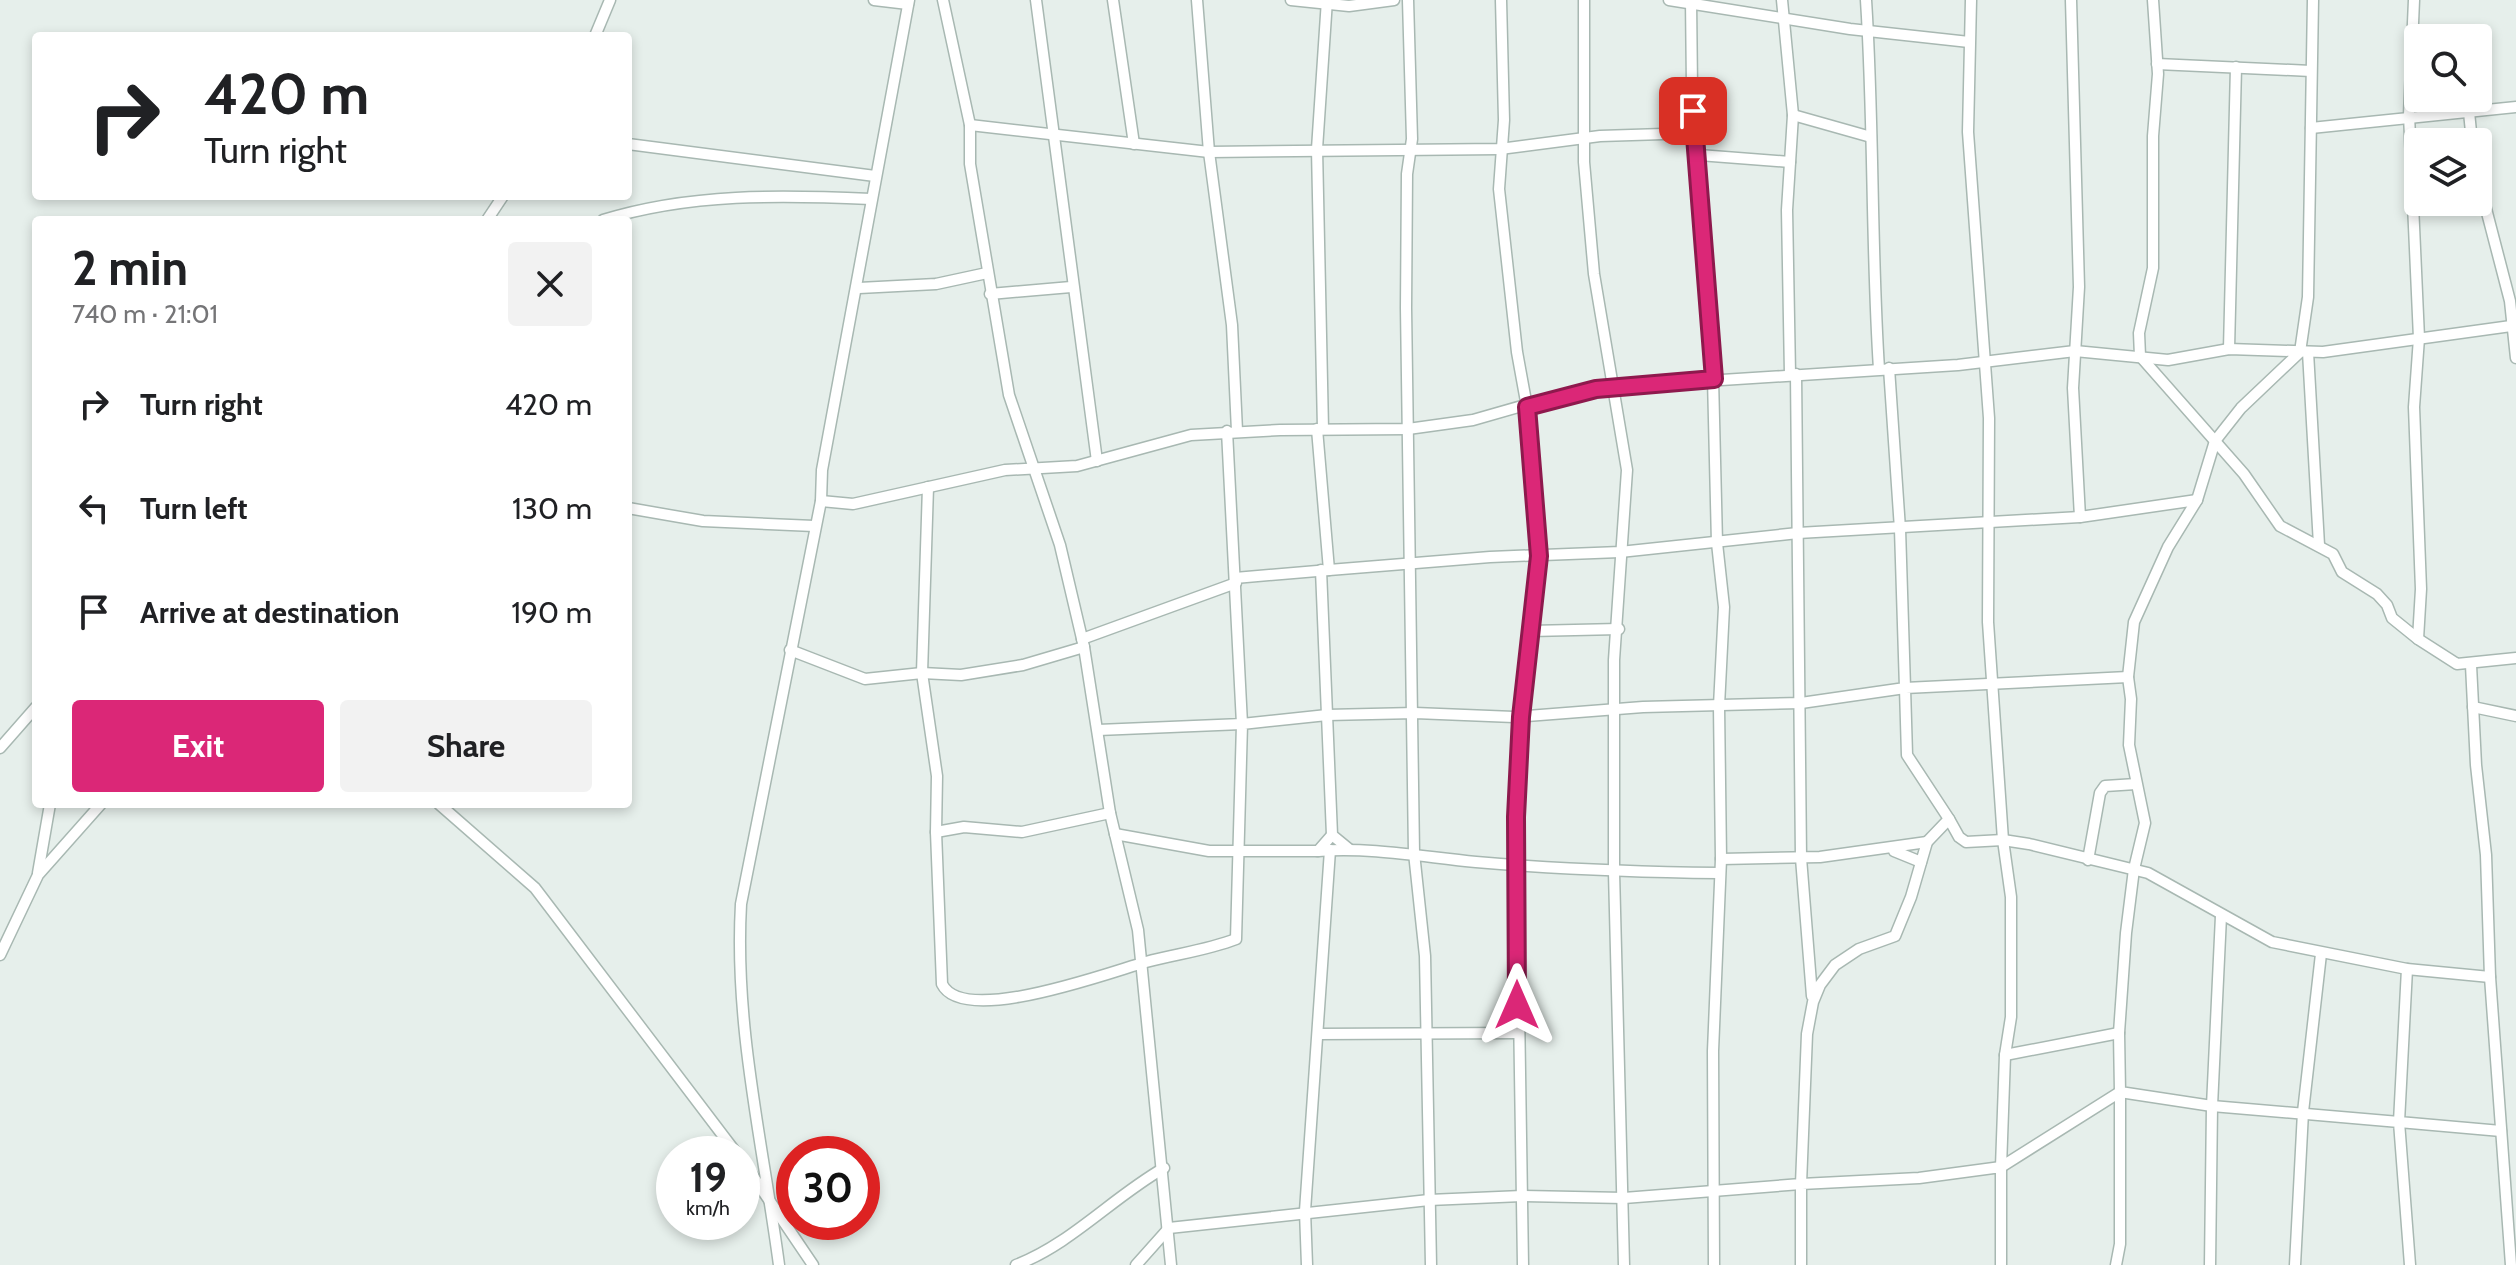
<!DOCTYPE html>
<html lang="en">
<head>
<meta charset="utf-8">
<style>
  :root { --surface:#fff; --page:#f2f2f2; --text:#202124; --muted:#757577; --accent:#db2777 }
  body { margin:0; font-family:Cabin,sans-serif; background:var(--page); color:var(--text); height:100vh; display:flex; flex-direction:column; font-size:30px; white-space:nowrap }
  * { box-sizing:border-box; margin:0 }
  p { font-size:26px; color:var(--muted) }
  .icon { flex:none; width:44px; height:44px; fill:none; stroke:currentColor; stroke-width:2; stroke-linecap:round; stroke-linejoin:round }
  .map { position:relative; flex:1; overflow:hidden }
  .details { position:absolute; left:32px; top:216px; width:600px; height:592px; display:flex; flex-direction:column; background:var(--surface); border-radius:8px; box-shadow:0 4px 12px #0003 }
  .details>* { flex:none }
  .banner { position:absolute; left:32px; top:32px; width:600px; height:168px; border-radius:8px; box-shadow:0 4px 12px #0003; background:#fff; color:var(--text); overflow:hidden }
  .controls { position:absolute; left:2404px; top:24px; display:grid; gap:16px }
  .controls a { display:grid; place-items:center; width:88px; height:88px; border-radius:8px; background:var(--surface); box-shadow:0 4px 12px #0003; font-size:40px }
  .speed { position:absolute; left:656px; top:1136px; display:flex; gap:16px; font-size:40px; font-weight:700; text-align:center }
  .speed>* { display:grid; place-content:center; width:104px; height:104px; border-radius:50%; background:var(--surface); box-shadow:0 4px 12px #0003; line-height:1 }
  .speed small { font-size:20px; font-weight:400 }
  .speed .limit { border:12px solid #d22; background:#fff; color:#111 }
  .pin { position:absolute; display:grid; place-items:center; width:68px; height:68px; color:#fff; margin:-34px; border-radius:16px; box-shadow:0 4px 12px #0006 }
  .me { position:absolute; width:88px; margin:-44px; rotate:0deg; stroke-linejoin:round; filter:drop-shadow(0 0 6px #0008) }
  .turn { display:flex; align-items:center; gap:28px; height:168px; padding:0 40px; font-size:36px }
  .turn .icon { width:104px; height:104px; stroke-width:2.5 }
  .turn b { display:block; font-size:56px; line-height:68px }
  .round { display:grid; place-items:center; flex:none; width:84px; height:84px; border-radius:8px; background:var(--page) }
  .headline { display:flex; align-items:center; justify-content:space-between; height:136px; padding:0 40px }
  h1 { font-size:48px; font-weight:700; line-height:60px }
  .primary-button { display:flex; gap:16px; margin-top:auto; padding:16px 40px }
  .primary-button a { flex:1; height:92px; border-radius:8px; background:var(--accent); color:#fff; font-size:32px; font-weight:700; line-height:92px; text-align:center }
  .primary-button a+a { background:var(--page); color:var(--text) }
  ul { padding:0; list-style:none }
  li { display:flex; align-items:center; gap:24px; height:104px; padding:0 40px }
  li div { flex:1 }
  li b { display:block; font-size:30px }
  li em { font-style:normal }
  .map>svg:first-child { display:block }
</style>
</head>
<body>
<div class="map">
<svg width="2516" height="1265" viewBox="0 0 2516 1265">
  <rect width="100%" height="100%" fill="#e6efeb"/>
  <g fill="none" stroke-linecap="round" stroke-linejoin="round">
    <defs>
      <g id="minor">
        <polyline points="874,0 908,4"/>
        <polyline points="943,0 970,125 970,164 1009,395 1060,545 1084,647 1110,813 1138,930 1171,1265"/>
        <polyline points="1036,0 1097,461"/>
        <polyline points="1113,0 1134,144"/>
        <polyline points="1197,0 1209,152 1232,325 1237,431"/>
        <polyline points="1291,0 1349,6 1394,0"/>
        <polyline points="1408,0 1412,139 1407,174 1406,308 1414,853 1425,956 1431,1265"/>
        <polyline points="1501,0 1504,120 1499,189 1517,352 1527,407 1539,556 1521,717 1516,817 1523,1265"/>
        <polyline points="1584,0 1584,162 1594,274 1627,470 1614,660 1614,872 1624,1265"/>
        <polyline points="1669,0 1850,29 1969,42"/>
        <polyline points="1691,0 1692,88 1712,337 1717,543 1724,607 1719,706 1721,859 1713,1051 1714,1265"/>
        <polyline points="1782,0 1793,115 1787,210 1790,374"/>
        <path d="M 1866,0 C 1874,123 1871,246 1879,369"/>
        <polyline points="1971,0 1968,132 1989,418 1988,622 2003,840 2011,897 2011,1017 2005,1055 2001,1167 2120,1092"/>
        <polyline points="2071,0 2079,287 2073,388 2080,517 2197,500"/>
        <polyline points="2153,0 2158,74 2153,136 2153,268 2139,333 2140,356 2244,474 2280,526 2333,554 2342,572 2377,594 2387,605 2392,618 2418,639 2457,664 2516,658"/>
        <polyline points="2313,0 2308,297 2300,352 2241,408 2215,441 2197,500 2168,547 2134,622 2128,677 2131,699 2129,745 2145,823 2134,869 2126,933 2119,1033 2120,1092 2212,1106 2399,1122 2410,1265"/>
        <polyline points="2414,0 2409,115 2419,338 2414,407 2421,589 2418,639"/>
        <polyline points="595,36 610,0"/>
        <polyline points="2157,64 2311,71"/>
        <polyline points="2469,112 2472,142"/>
        <polyline points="1793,115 1871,137"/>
        <polyline points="970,125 1209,152 1500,149 1600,136 1695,133"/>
        <polyline points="2311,128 2516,107"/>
        <polyline points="628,144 875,176"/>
        <polyline points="1699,155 1790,162"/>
        <polyline points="2478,178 2510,301 2516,358"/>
        <polyline points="487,220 503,196"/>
        <path d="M 603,220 C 690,193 781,195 871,199"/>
        <polyline points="859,288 936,284 987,273"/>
        <polyline points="990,294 1071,287"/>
        <polyline points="2229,349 2236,67"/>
        <polyline points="2308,352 2319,545"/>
        <polyline points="1796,374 1801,858 1812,996"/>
        <polyline points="1323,429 1317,149 1327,0"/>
        <path d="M 928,487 L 922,673 L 937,776 L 936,832 L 942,984 C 963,1027 1110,972 1146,962 C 1176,954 1208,950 1236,939 L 1242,724 L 1327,715 L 1415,713 L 1514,717 L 1643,707 L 1801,703 L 1905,688 L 1900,529 L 1889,368"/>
        <polyline points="821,501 853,504 1005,470 1077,466 1191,435 1280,430 1408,429 1473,420 1550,398 1612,387 1958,365 2075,351 2168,360 2229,349 2323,352 2511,326"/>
        <polyline points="628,508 703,521 814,526"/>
        <polyline points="1321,570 1332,835 1349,849"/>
        <polyline points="1329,570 1490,557 1620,552 1798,533 2080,517"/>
        <polyline points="1235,578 1329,570 1317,429"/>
        <polyline points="1530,631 1619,629"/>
        <polyline points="1082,639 1236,583"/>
        <polyline points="790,650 865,679 922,673 961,675 1023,665 1084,647"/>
        <polyline points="2471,665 2476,765 2486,855 2490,977 2511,1265"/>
        <polyline points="2473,707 2516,716"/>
        <polyline points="1098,730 1242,724 1227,431"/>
        <polyline points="0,748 36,707"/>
        <polyline points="439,804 535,888 737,1154"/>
        <polyline points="1949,819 1959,837 1966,842 2003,840 2029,844 2148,873 2272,942 2407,969 2490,977"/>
        <polyline points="936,832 964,827 1022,832 1110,813"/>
        <polyline points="1115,834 1209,851 1318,851 1332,835"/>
        <path d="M 1318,851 C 1372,847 1423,857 1476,862 C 1557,869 1638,872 1719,873"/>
        <polyline points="1894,851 1921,862"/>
        <polyline points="1721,859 1820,857 1927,842"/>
        <polyline points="2088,860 2100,793 2105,786 2136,784"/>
        <polyline points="38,873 50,804"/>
        <polyline points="0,955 38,875 101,804"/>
        <polyline points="2407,969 2399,1122 2501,1131"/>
        <polyline points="1318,1034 1517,1033"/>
        <polyline points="2005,1055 2119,1033"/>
        <polyline points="742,1160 813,1265"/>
        <path d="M 779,1265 C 763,1144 734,1026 741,904 L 821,501 L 822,470 L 909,0"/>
        <path d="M 1016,1265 C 1071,1244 1113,1197 1164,1168"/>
        <polyline points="1136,1265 1169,1228 1429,1200 1522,1196 1624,1198 1801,1184 1807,1034 1813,1002 1820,985 1835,965 1859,949 1895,936 1911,897 1927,842 1949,819 1907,755 1905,688 2128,677"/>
        <polyline points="1307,1265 1305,1211 1330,850"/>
        <polyline points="1801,1265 1801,1184 1919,1178 2001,1167 2001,1265"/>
        <polyline points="2116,1265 2120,1244 2120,1092"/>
        <polyline points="2210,1265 2212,1106 2221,916"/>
        <polyline points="2295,1265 2303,1112 2321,954"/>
      </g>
    </defs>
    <use href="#minor" stroke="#a8b8b2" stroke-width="13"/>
    <use href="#minor" stroke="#fff" stroke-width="10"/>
  </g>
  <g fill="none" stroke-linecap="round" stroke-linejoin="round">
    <defs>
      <polyline id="route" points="1517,1005 1516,817 1521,717 1539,556 1527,407 1596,389 1714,379 1693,111"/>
    </defs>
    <use href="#route" stroke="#8e194d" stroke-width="20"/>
    <use href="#route" stroke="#db2777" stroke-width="14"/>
  </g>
</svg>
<div class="controls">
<a><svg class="icon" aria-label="search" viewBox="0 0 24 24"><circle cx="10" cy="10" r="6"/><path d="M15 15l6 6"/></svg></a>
<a><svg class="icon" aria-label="layers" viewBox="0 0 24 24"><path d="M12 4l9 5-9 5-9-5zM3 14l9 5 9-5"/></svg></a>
</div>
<div class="speed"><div>19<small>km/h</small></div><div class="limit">30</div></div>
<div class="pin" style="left:1693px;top:111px;background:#d93025"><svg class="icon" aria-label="arrive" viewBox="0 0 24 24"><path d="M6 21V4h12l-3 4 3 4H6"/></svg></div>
<svg class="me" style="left:1517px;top:1005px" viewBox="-20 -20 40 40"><path d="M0-17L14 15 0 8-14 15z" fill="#db2777" stroke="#fff" stroke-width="4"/></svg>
<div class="banner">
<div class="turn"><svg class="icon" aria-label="right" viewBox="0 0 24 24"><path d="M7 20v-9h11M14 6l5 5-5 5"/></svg><div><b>420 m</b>Turn right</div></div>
</div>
<section class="details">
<div class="headline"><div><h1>2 min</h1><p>740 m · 21:01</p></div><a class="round"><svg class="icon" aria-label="close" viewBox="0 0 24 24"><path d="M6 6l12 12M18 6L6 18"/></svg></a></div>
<ul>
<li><svg class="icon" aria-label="right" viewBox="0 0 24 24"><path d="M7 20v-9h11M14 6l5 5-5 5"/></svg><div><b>Turn right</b></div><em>420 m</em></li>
<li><svg class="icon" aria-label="left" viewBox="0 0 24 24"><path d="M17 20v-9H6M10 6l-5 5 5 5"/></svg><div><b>Turn left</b></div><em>130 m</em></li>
<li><svg class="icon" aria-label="arrive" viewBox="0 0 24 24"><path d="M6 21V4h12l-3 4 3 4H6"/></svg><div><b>Arrive at destination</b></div><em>190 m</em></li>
</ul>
<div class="primary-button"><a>Exit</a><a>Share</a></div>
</section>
</div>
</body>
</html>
